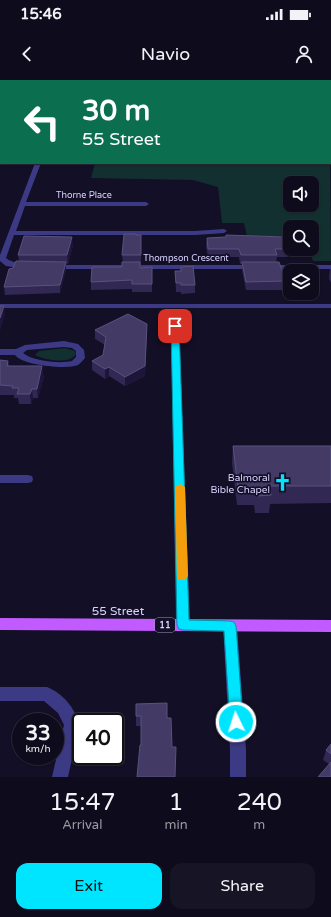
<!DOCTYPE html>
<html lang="en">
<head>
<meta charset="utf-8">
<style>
  :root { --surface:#0e0b1c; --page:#171425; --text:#f1f3f6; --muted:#9b9ba3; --line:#2e2b3b; --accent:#00e5ff }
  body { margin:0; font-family:"Varela Round",sans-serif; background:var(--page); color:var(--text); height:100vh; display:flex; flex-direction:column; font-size:15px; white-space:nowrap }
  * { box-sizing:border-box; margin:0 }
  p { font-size:13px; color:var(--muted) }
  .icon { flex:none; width:22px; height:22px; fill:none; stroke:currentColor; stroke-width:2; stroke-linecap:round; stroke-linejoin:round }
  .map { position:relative; height:697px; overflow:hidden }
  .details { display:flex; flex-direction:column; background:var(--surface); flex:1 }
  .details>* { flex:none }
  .hud { position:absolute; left:0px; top:0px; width:331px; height:84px; box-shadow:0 1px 3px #0004,0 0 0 1px var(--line); background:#0b6e4f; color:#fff; overflow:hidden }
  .fabs { position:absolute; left:283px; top:96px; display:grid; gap:8px }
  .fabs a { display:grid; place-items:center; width:36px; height:36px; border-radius:8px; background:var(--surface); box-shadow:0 1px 3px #0004,0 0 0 1px var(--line); font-size:20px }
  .speed { position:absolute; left:12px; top:633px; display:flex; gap:8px; font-size:20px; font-weight:700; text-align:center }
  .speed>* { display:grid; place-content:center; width:52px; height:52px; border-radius:50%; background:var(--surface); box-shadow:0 1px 3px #0004,0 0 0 1px var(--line); line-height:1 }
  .speed small { font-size:10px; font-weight:400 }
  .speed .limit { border:2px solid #111; border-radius:6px; background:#fff; color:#111 }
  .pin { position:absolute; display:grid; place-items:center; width:34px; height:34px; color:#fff; margin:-17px; border-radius:8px; box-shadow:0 2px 6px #0006 }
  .me { position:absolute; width:44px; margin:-22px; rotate:356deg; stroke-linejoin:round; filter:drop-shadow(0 0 3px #0008) }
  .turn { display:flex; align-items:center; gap:14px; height:84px; padding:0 16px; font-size:18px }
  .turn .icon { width:52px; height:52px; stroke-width:2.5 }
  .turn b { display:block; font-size:28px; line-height:34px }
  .eta { display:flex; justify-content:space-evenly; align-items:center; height:68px; text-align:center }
  .eta b { font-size:24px; font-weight:600; line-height:28px }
  .action { display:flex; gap:8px; margin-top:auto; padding:8px 16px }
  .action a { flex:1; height:46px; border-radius:12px; background:var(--accent); color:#111; font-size:16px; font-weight:600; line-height:46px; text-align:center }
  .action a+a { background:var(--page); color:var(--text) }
  .status { display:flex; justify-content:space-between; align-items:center; height:28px; padding:0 20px; background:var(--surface); direction:ltr }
  .status svg { height:11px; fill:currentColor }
  header { display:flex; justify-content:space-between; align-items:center; height:52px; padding:0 16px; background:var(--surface); font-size:18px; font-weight:600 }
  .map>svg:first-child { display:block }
</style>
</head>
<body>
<div class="status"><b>15:46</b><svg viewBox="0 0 49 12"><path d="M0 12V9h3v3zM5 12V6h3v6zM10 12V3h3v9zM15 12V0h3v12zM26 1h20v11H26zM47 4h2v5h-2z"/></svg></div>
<header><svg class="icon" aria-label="back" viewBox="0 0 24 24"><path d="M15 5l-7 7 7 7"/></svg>Navio<svg class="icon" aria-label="person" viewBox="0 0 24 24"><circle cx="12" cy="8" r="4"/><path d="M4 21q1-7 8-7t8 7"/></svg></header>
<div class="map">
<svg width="331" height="697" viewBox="0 0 331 697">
  <rect width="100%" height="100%" fill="#130f26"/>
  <g fill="#12302f" fill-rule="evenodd">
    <polygon points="0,0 166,0 166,1 1,1 0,47"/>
    <path d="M 330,75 L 331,181 L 313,181 L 309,169 L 312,169 L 312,147 L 290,147 L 290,156 L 247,156 L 244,143 L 222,143 L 218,107 L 193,100 L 91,98 L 95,83 L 330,83 ZM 290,103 L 312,103 L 312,125 L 290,125 Z"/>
    <path d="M 65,268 L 75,271 L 76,274 C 70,285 44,280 35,275 L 39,271 Z"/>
  </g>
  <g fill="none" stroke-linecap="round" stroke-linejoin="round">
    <g fill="#3d3a85" fill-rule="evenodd">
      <rect x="172" y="0" width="4" height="1"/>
      <rect x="191" y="0" width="4" height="1"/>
      <rect x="0" y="15" width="1" height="2"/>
      <rect x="330" y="20" width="1" height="2"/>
      <rect x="330" y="34" width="1" height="2"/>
      <rect x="0" y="40" width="1" height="2"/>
      <path d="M 35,83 L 41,83 L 26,122 L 146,122 L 149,124 L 146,126 L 25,126 L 16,151 L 195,151 L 224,149 L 227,151 L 224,153 L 195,155 L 14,155 L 6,178 C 13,184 24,182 31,187 L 27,189 L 6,186 L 0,181 L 0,175 Z"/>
      <polygon points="50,185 331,185 331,189 53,189 49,187"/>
      <rect x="0" y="224" width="331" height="4"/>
      <polygon points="172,245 175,245 179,247 190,545 188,549 183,551 178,549 176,545 171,247"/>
      <path d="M 64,261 L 78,264 L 84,270 L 85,278 C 83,280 81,283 78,285 C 67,290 21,285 15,275 L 0,275 L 0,269 L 16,269 L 25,265 ZM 64,267 L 72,268 L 76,271 L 76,277 L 72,281 C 60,284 32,281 23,273 L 27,270 Z"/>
      <polygon points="0,395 28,395 32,396 33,399 32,402 28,403 0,403"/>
      <polygon points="230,540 235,542 237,546 246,670 246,697 230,697 230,670 223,546 225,542"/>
      <path d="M 0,607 L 47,607 C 62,613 76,628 78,644 C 79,652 70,687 68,697 L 52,697 L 64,645 L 58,633 L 44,621 L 0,621 Z"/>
    </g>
    <polygon fill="#c25bff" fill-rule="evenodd" points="0,538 331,540 331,552 0,550"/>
  </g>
  <g fill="#312854">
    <polygon points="314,0 331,0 331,14 330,14 330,1 315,1"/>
    <polygon points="330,58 331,58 331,68 330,67"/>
    <polygon points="137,155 141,164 141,188 152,187 152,212 132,212 132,209 91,210 91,202 122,187 123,182 122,175"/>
    <polygon points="226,155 289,169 288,177 277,177 276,182 286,201 285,210 246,210 242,190 242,184 240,184 239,177 208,177 206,166 207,158 226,157"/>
    <polygon points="73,165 68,184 66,183 66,190 60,213 5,215 4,207 13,188 19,181 18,175"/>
    <polygon points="181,187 195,205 195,213 181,214 181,212 176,212 175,191 180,191"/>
    <polygon points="330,189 331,189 331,203 329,198"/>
    <polygon points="147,244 147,253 145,296 125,306 109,296 105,299 92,290 92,281 103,275 105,265 95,259 95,250"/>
    <polygon points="0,280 8,281 9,286 44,296 38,318 33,318 31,324 19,324 18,318 14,318 14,315 0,315"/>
    <polygon points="233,366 331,366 331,423 270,424 269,433 255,433 254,425 237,425 232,383"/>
    <polygon points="167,623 141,665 141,646 136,646 136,636"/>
    <polygon points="331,664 331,697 329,684 323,680 326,670"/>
  </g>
  <g fill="#1d163a">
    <polygon points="72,157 73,165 68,184 67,175"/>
    <polygon points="66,182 66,190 60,213 60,205"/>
    <polygon points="4,226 5,235 0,251 0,238"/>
    <polygon points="147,244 147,253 145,296 125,306 125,297"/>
    <polygon points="42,286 44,296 38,318 37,309"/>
    <polygon points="109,287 109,296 105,299 105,289"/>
    <polygon points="32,309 33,318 31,324 30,314"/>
  </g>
  <g fill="#433a66" stroke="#5a527e">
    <rect x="65" y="0" width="13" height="1"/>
    <rect x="199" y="0" width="111" height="1"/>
    <polygon points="322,0 330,0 330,1 323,1"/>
    <polygon points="124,154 136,154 136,155 141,155 141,175 122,175"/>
    <polygon points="226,155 285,157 289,169 275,169 277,175 241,175 239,169 208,169 207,158 226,157"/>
    <polygon points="24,156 72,157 67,175 18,175"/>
    <polygon points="16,181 66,182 60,205 4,207 9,189 13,188"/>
    <polygon points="122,182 140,182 140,188 152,187 152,204 132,204 132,200 91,202 92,187 122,187"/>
    <polygon points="242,182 279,182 286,201 246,202"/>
    <polygon points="193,186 195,205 181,205 181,203 176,203 175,191 181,191 181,187"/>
    <polygon points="0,226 4,226 0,238"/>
    <polygon points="128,234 147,244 145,286 125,297 109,287 105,289 92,281 103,275 106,257 95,250"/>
    <polygon points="0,280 8,281 7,286 42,286 37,309 32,309 30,314 17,314 19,308 12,308 13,306 0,305"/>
    <polygon points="233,366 331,366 331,406 270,406 271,415 257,416 255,408 238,408"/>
    <polygon points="167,623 167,638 171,638 172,667 176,667 175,697 137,697 140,665 141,665 141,636 136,636 136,624"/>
    <polygon points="331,664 331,674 326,670"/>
    <polygon points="331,682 331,697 318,697"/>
  </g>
  <polygon fill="#00e5ff" stroke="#0095a6" points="175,244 179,246 189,540 230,541 234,542 236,546 243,642 241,646 236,648 232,646 230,642 224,551 183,550 179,549 177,545 171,246"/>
  <polygon fill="#f59e0b" points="180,404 185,407 188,496 186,499 182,500 178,499 177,496 175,407"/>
  <defs>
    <symbol id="church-bare" viewBox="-9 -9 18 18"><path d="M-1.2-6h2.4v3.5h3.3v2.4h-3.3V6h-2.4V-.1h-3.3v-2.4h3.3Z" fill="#00e5ff" stroke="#130f26" stroke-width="2.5" paint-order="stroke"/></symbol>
  </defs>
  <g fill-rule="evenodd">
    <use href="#church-bare" x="270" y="390" width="25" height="25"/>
  </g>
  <g text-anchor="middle" stroke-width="3.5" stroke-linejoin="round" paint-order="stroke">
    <g font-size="9" fill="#d9d4ff" stroke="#130f26">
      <text x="84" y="118">Thorne Place</text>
      <text x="186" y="181">Thompson Crescent</text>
    </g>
    <rect fill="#130f26" stroke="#9e99be" stroke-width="1" x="155" y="538" width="20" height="14" rx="3"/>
    <g font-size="9" font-weight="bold" fill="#d9d4ff">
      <text x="165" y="548">11</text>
    </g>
    <g font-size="10" fill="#d9d4ff" stroke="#130f26" text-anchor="end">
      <text x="270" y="401">Balmoral<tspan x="270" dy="12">Bible Chapel</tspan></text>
    </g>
    <g font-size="12" fill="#d9d4ff" stroke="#130f26">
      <text x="118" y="535">55 Street</text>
    </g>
  </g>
</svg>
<div class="fabs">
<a><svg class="icon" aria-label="sound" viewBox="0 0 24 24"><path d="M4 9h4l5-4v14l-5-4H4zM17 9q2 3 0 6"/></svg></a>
<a><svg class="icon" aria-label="search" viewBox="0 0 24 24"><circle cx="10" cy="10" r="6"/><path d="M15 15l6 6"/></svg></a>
<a><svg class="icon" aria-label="layers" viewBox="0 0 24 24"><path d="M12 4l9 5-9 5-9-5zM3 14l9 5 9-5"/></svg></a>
</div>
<div class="speed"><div>33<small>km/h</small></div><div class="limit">40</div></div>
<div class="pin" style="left:175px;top:246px;background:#d93025"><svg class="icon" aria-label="arrive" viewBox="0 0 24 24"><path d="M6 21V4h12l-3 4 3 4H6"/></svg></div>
<svg class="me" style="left:236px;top:642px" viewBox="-20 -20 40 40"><circle r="17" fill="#00e5ff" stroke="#fff" stroke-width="3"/><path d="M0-11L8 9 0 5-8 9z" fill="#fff"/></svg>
<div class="hud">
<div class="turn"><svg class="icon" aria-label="left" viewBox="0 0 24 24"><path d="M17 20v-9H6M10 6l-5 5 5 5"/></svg><div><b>30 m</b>55 Street</div></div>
</div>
</div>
<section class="details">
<div class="eta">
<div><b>15:47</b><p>Arrival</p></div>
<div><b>1</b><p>min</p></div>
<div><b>240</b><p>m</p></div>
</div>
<div class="action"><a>Exit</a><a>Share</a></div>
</section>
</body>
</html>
